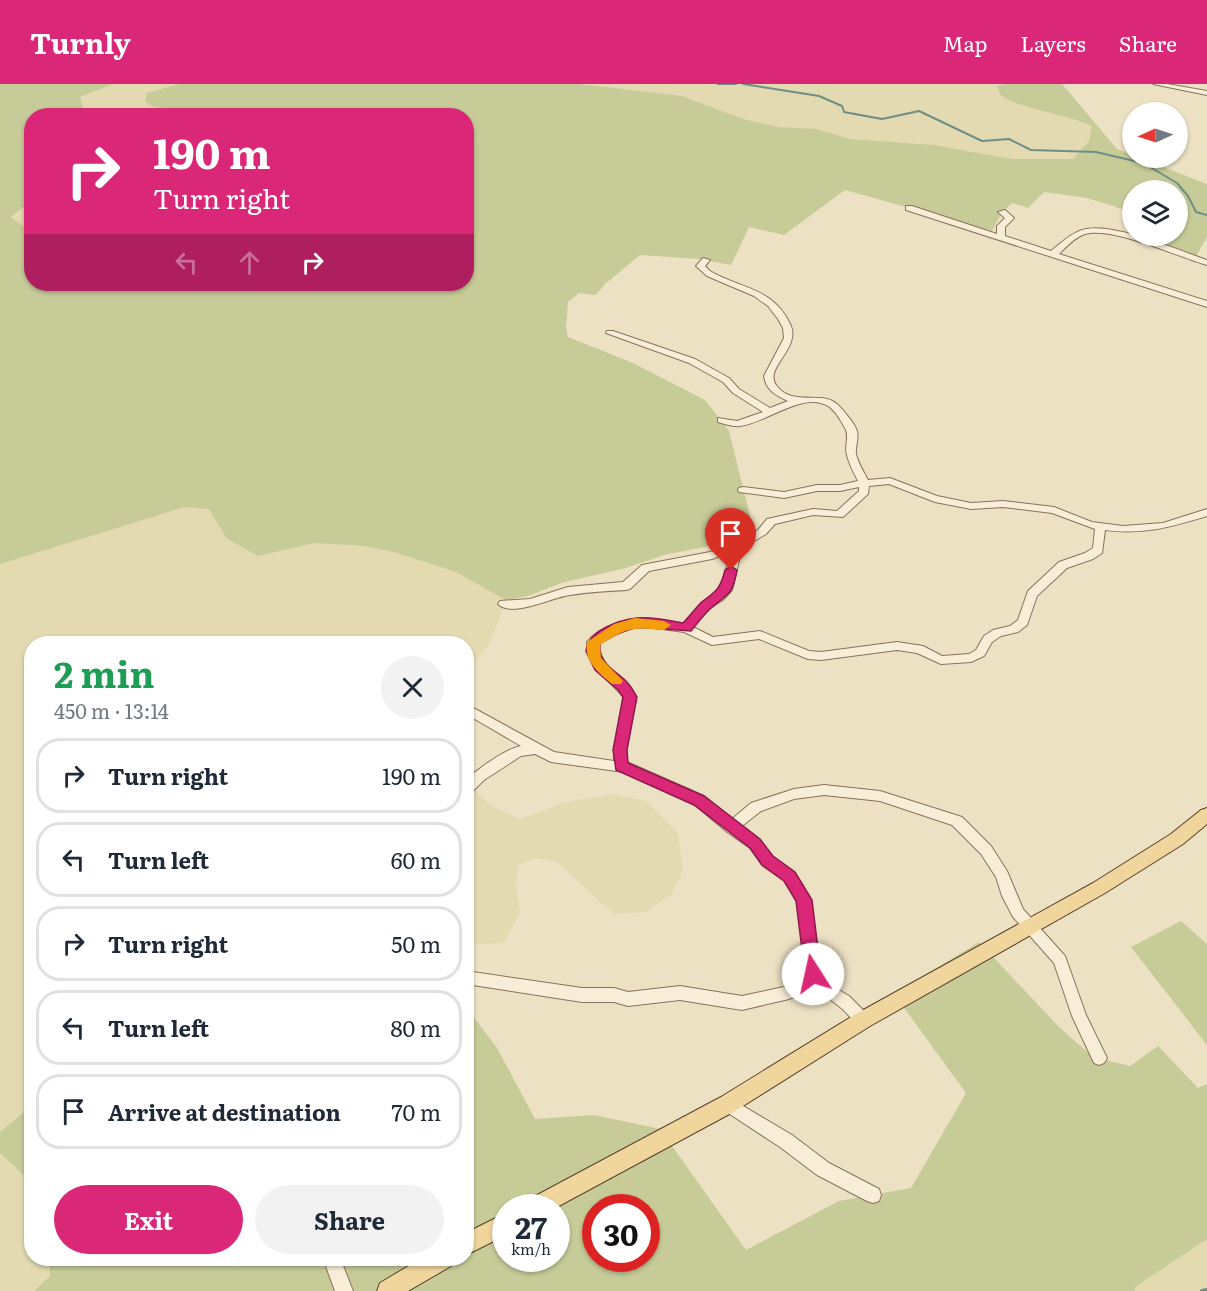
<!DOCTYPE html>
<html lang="en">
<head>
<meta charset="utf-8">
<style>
  :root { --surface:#fff; --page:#f2f2f3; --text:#1f2937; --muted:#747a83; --line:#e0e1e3; --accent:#db2777 }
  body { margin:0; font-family:Literata,serif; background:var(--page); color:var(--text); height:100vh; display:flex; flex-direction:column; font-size:22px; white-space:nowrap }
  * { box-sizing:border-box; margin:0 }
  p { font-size:20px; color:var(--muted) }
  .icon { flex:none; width:33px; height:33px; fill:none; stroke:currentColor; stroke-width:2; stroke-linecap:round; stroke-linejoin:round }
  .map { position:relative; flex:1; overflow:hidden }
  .details { position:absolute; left:24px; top:552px; width:450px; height:630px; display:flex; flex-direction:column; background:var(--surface); border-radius:24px; box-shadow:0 2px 4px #0004 }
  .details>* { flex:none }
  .hud { position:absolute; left:24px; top:24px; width:450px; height:183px; border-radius:24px; box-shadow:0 2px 4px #0004; background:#db2777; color:#fff; overflow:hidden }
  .needle { width:39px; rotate:267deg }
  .tools { position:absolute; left:1122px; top:18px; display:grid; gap:12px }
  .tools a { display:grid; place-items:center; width:66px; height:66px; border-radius:50%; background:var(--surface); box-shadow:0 2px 4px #0004; font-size:30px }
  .speed { position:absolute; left:492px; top:1110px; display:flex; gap:12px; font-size:30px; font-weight:700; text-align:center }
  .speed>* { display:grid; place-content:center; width:78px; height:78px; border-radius:50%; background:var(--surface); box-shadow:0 2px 4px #0004; line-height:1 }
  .speed small { font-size:15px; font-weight:400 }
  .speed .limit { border:9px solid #d22; background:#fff; color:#111 }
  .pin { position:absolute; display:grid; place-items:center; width:51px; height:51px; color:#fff; margin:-62px -26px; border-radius:50% 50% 50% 0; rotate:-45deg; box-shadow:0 0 6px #0007 }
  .pin .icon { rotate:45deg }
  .me { position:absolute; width:66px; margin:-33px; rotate:350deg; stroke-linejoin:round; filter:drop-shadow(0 0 4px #0008) }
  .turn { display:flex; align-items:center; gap:21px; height:126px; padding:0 30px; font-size:27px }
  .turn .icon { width:78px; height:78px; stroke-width:2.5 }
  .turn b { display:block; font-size:42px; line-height:51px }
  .lanes { display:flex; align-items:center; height:57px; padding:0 30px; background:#0003; justify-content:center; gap:30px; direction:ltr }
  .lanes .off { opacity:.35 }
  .round { display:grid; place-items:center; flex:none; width:63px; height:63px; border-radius:32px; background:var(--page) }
  .head { display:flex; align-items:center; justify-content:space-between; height:102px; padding:0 30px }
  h1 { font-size:36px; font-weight:700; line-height:45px; color:#1e9e55 }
  .primary-button { display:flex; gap:12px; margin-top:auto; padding:12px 30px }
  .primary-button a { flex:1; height:69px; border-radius:36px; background:var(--accent); color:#fff; font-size:24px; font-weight:700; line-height:69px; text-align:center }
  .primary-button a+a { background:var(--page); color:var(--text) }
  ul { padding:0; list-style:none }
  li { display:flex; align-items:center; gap:18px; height:75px; margin:0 12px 9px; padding:0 18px; border:3px solid var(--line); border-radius:24px }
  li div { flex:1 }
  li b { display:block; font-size:22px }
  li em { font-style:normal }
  header { display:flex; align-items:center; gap:36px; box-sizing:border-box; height:84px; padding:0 30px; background:var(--accent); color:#fff }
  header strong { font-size:28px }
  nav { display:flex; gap:33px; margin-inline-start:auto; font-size:21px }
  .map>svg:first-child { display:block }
</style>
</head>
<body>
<header>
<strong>Turnly</strong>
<nav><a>Map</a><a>Layers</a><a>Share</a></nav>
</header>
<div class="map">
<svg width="1207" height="1207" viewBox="0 0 1207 1207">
  <rect width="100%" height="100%" fill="#ede1c4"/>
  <g fill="#e3dab2">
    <polygon points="113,0 178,0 147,9 235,31 92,31 84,27 80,13"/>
    <polygon points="580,0 1006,0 997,2 1092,42 1089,57 1073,75 1012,75 934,61 850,55 817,45 779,43 742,35 682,12"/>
    <polygon points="31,117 31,148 30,148 11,133"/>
    <polygon points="185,423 209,424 226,454 258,472 315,459 365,462 397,469 456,488 506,516 490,559 467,587 466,560 32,560 31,1022 0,1048 0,480"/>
    <polygon points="466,697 491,722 520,735 566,718 613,710 646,717 678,749 683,786 671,811 645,828 614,830 557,778 535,774 519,781 516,798 520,828 504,859 467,861"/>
    <polygon points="0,1069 31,1098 32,1174 49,1175 50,1192 34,1207 0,1207"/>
    <polygon points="1207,1155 1207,1207 1135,1207 1135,1203"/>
  </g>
  <g fill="#c6cb98" fill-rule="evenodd">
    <path d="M 0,0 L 113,0 L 80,13 L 84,27 L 92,31 L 32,32 L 31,117 L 11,133 L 31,148 L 32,200 L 466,200 L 466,32 L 235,32 L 154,23 L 145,17 L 147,9 L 178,0 L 580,0 L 682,12 L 743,35 L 779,43 L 817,45 L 850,55 L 934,61 L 1012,75 L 1073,75 L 1089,57 L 1092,42 C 1071,31 1013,23 1001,11 C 999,9 998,5 997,2 L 1006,0 L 1062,0 L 1117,65 L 1132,71 L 1132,74 L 1140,74 L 1207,100 L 1207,153 L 1195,174 L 1141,155 L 1144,152 L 1178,152 L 1178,106 L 1132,106 L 1132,128 L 1087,114 L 1044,108 L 1028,124 L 1012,119 L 1001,130 L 992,147 L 845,106 L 784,151 L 749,143 L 731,181 L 699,175 L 640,171 L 605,200 L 596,211 L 579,209 L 568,218 L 566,242 L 568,253 L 633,279 L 705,316 L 729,347 L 750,432 L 744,449 L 715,461 L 664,471 L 626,484 L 561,499 L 528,512 L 506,516 L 456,488 L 397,469 L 365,462 L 315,459 L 258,472 L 226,454 L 209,425 L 185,423 L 0,480 Z"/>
    <polygon points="1181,837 1207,860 1207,961 1131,863"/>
    <path d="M 979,858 L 1059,943 L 1093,973 L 1130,982 L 1158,962 L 1198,1004 L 1207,1000 L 1207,1155 L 1135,1203 L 1135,1207 L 34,1207 L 50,1192 L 49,1175 L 466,1174 L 467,924 L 497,964 L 535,1035 L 594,1031 L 660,1045 L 746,1166 L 839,1117 L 911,1104 L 966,1009 L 894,910 ZM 506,1124 L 556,1124 L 556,1174 L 506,1174 ZM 596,1124 L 646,1124 L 646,1174 L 596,1174 Z"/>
    <polygon points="31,1022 31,1098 0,1069 0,1048"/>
  </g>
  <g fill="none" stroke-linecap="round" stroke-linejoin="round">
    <g stroke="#6d8f86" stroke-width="2">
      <polyline points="718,0 736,0"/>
      <polyline points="743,0 819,12 842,22 844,28 882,35 919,27 982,57 1009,55 1031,66 1096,68 1143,79 1177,99 1188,112 1196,128 1207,131"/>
    </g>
    <polyline stroke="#6d8f86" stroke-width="4" points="1202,1207 1207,1206"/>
    <defs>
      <g id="minor">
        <polygon points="1153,0 1167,0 1207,7 1207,11"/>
        <path d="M 906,122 L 912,122 L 997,150 L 997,142 L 1005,134 L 998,128 L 1005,126 L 1014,134 L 1005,143 L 1005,152 L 1051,167 C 1061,159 1070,150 1082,146 C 1111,137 1177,166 1207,176 L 1207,181 C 1178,173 1113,142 1085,150 C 1075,153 1066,163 1059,170 L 1207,217 L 1207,223 L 906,126 Z"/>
        <path d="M 703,174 L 710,176 L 705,182 L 710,187 C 740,205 774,203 791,242 C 800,265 764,284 776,301 C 792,324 823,305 838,321 C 844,327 855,340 857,347 C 859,355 855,363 856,370 C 858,379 864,388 868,396 L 890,394 L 937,412 L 971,419 L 1003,417 L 1054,423 L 1092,438 L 1123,442 L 1163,439 L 1207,425 L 1207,432 C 1171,443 1144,451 1105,446 L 1102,469 L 1093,475 L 1067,484 L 1037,512 L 1027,541 L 1018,548 L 1001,552 L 992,558 L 984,572 L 971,578 L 941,580 L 917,569 L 897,566 L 821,576 L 808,575 L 759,555 L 712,561 L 684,548 L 648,543 L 626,545 L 599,560 C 600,584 624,594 636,613 L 626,666 L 627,678 L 704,712 L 732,735 L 751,719 L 794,705 L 824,701 L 880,707 L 962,733 L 991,762 L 1007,787 L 1023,825 L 1065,872 L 1086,931 L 1107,974 L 1104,979 L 1099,981 L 1094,979 L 1072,932 L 1054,879 L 1013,833 L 1002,812 L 996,793 L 981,770 L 952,741 L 880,717 L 824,711 L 794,715 L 761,727 L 742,742 L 760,756 L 772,773 L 795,789 L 811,816 L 820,887 L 834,903 L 849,912 L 868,931 L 870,936 L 868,941 L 863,943 C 853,939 848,929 840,923 C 832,916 823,912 816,904 L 789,915 L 742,926 L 680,916 L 628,922 L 614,918 L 582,918 L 466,900 L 466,887 L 582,904 L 614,904 L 628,908 L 680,902 L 742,912 L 788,902 L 807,894 L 797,817 L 785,797 L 762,781 L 750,764 L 727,748 L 694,720 L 624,688 L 551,678 L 535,670 L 521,672 L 484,696 L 471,709 L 466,710 L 466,696 C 478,685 505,665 521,662 L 466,630 L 466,620 L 554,668 L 614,677 L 614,666 L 624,614 C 609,595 588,584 587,558 C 600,542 629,533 649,535 C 661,536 671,540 683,540 L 702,518 L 715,510 L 723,502 L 730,468 L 712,475 L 649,487 L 630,505 L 626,506 C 608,507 588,508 570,511 C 553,513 512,534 498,520 L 500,517 L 530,515 L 568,503 L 623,498 L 642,481 L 710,468 L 736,459 L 758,446 L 767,435 L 813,425 L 837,427 L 859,407 L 859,403 L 840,407 L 817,407 L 784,414 L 739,408 L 738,406 L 739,404 L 743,403 L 784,408 L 817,401 L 840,401 L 858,397 C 854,389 849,380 847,371 C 844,363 850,352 845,344 C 841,337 835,326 828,322 C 803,307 766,339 740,342 C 733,343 725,340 718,338 L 718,334 L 737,337 L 763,328 L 733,309 L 723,298 L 689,279 L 606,249 L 607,247 L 613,247 L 695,275 L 729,294 L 739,305 L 770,324 L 788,317 C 775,311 766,306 764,292 L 784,254 L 783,244 L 778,235 L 768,222 L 754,212 L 707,192 L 696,182 ZM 889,400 L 935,418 L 971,425 L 1003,423 L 1052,429 L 1095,445 L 1093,464 L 1085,469 L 1059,478 L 1028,507 L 1018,536 L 1010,542 L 993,546 L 984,552 L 976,566 L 969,570 L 942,572 L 923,562 L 897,558 L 821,568 L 809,567 L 760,547 L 713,553 L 693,543 L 710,524 L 723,516 L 732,506 L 742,464 L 766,450 L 775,440 L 813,431 L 843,433 L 868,410 L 869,402 Z"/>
        <polygon points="728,1013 792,1051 829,1079 879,1105 881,1111 879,1117 873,1119 867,1117 817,1091 780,1063 722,1025 720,1020 722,1015"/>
        <polygon points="323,1174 340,1174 353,1207 335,1207"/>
      </g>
      <g id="major">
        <polygon points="1207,724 1207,740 1183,760 1105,809 870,942 735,1027 555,1124 523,1124 526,1117 721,1013 856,930 1093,799 1171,750 1201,726"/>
        <polygon points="506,1129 506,1151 466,1171 466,1149"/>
        <polygon points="422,1174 453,1174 451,1182 408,1207 377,1207 380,1199"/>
      </g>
    </defs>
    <use href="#minor" stroke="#88725b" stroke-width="2"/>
    <use href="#major" stroke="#56412f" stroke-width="2"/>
    <use href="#minor" fill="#f8eed7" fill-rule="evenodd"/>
    <use href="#major" fill="#f0d59d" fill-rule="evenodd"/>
  </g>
  <path fill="#db2777" stroke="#8e194d" stroke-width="1.5" d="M 731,482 L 737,486 C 732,513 729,508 710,525 C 703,531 697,540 691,547 L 636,543 L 609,553 L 600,560 C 597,579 615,586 626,597 C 631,602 634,608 637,613 L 627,666 L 628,679 L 704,712 L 760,755 L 773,772 L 795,788 L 812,816 L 821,890 L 819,896 L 813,898 L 807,896 L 805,890 L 796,817 L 784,797 L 762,781 L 750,764 L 694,721 L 616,686 L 613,666 L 623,613 L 618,606 L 595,586 L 586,567 C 588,547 618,536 637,534 C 652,533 668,536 683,539 C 690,532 696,523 703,517 C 717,507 721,503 725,486 Z"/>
  <path fill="#f59e0b" d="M 635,534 L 664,537 L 671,541 L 664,546 C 631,543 628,543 600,561 L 601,574 L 623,597 L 621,600 L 612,600 C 598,588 584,578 587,558 L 614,540 Z"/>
</svg>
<div class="tools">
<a><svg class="needle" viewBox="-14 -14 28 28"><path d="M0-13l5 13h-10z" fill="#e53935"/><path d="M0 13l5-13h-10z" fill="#747a83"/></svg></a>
<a><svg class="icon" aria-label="layers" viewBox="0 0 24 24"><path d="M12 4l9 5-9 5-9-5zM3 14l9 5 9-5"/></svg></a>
</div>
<div class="speed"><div>27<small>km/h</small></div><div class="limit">30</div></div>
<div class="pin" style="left:731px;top:486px;background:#d93025"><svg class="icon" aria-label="arrive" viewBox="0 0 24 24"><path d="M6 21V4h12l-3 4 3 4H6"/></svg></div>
<svg class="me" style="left:813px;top:890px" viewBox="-20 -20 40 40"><circle r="19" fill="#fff"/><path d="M0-13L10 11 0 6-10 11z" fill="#db2777"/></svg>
<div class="hud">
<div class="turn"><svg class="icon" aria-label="right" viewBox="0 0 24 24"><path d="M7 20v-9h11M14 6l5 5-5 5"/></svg><div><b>190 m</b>Turn right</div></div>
<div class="lanes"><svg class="icon off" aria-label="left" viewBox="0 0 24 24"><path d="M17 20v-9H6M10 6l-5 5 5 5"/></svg><svg class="icon off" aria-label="ahead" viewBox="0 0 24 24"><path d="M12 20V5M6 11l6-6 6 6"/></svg><svg class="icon" aria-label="right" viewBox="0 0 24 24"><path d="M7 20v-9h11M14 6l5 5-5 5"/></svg></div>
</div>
<section class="details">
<div class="head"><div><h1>2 min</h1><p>450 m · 13:14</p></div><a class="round"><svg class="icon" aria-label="close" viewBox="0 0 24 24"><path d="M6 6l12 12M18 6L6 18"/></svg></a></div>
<ul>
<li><svg class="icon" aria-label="right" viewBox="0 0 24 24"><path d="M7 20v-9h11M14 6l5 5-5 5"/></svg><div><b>Turn right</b></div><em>190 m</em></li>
<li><svg class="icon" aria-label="left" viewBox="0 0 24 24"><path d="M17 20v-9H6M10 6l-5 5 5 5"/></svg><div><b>Turn left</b></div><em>60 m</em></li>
<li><svg class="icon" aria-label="right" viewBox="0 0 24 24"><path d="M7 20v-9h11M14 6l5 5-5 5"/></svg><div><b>Turn right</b></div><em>50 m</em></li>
<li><svg class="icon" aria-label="left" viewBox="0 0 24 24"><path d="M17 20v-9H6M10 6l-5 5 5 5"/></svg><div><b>Turn left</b></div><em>80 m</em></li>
<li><svg class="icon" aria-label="arrive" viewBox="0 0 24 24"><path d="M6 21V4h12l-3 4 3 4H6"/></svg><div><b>Arrive at destination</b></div><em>70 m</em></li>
</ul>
<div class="primary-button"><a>Exit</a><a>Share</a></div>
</section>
</div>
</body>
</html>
